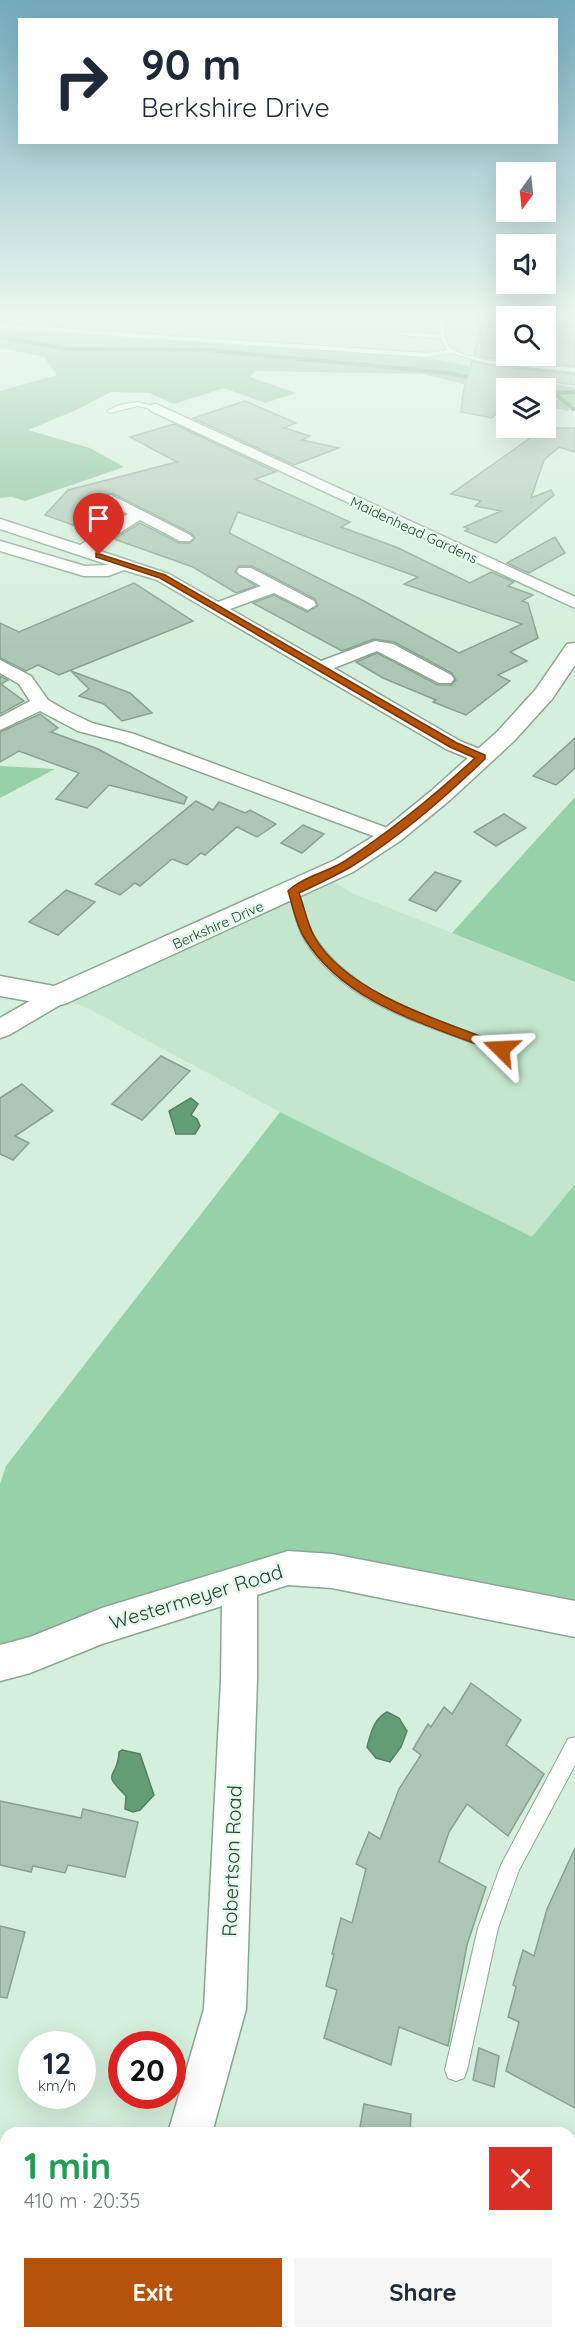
<!DOCTYPE html>
<html lang="en">
<head>
<meta charset="utf-8">
<style>
  :root { --surface:#fff; --page:#f6f6f7; --text:#1f2937; --muted:#747a83; --accent:#b45309 }
  body { margin:0; font-family:Quicksand,sans-serif; background:var(--page); color:var(--text); height:100vh; display:flex; flex-direction:column; font-size:22px; white-space:nowrap }
  * { box-sizing:border-box; margin:0 }
  p { font-size:20px; color:var(--muted) }
  .icon { flex:none; width:33px; height:33px; fill:none; stroke:currentColor; stroke-width:2; stroke-linecap:round; stroke-linejoin:round }
  .map { position:relative; flex:1; overflow:hidden }
  .sheet { position:absolute; left:0px; top:2127px; width:576px; height:212px; display:flex; flex-direction:column; background:var(--surface); border-radius:18px 18px 0 0; box-shadow:0 6px 24px #0002 }
  .sheet>* { flex:none }
  .top-card { position:absolute; left:18px; top:18px; width:540px; height:126px; border-radius:0px; box-shadow:0 6px 24px #0002; background:#fff; color:var(--text); overflow:hidden }
  .needle { width:39px; rotate:195deg }
  .tools { position:absolute; left:496px; top:162px; display:grid; gap:12px }
  .tools a { display:grid; place-items:center; width:60px; height:60px; border-radius:0px; background:var(--surface); box-shadow:0 6px 24px #0002; font-size:30px }
  .speed { position:absolute; left:18px; top:2031px; display:flex; gap:12px; font-size:30px; font-weight:700; text-align:center }
  .speed>* { display:grid; place-content:center; width:78px; height:78px; border-radius:50%; background:var(--surface); box-shadow:0 6px 24px #0002; line-height:1 }
  .speed small { font-size:15px; font-weight:400 }
  .speed .limit { border:9px solid #d22; background:#fff; color:#111 }
  .pin { position:absolute; display:grid; place-items:center; width:51px; height:51px; color:#fff; margin:-62px -26px; border-radius:50% 50% 50% 0; rotate:-45deg; box-shadow:0 0 6px #0007 }
  .pin .icon { rotate:45deg }
  .me { position:absolute; width:66px; margin:-33px; rotate:291deg; stroke-linejoin:round; filter:drop-shadow(0 0 4px #0008) }
  .turn { display:flex; align-items:center; gap:21px; height:126px; padding:0 24px; font-size:27px }
  .turn .icon { width:78px; height:78px; stroke-width:2.5 }
  .turn b { display:block; font-size:42px; line-height:51px }
  .round { display:grid; place-items:center; flex:none; width:63px; height:63px; border-radius:0px; background:var(--page) }
  .summary { display:flex; align-items:center; justify-content:space-between; height:102px; padding:0 24px }
  h1 { font-size:36px; font-weight:700; line-height:45px; color:#1e9e55 }
  .cta { display:flex; gap:12px; margin-top:auto; padding:12px 24px }
  .cta a { flex:1; height:69px; border-radius:0px; background:var(--accent); color:#fff; font-size:24px; font-weight:700; line-height:69px; text-align:center }
  .cta a+a { background:var(--page); color:var(--text) }
  .map>svg:first-child { display:block }
</style>
</head>
<body>
<div class="map">
<svg width="575" height="2338" viewBox="0 0 575 2338">
  <rect width="100%" height="100%" fill="#d4efdb"/>
  <g fill="#c4e6ce">
    <polygon points="0,320 507,320 507,356 546,356 575,320 575,388 425,357 0,330"/>
    <polygon points="326,877 352,893 575,982 575,1184 533,1238 280,1112 89,1009 59,997"/>
  </g>
  <g fill="#97d1a9">
    <polygon points="0,766 55,769 0,798"/>
    <polygon points="575,797 575,982 452,933"/>
    <polygon points="280,1112 532,1237 575,1184 575,1617 330,1569 0,1662 0,1484 6,1466"/>
  </g>
  <polygon fill="#7ebb92" points="0,330 425,357 575,388 575,404 568,411 546,406 546,388 507,388 507,395 423,374 255,371 250,377 296,393 265,403 224,388 174,404 149,393 111,392 74,411 28,430 90,448 124,467 25,501 12,497 0,498 0,391 57,375 44,357 0,348"/>
  <g fill="#639e77" stroke="#548163" stroke-width="1.5">
    <polygon points="191,1098 198,1104 191,1115 197,1119 200,1126 195,1134 176,1134 169,1111"/>
    <path d="M 387,1712 L 399,1718 L 407,1731 L 401,1747 L 390,1762 L 376,1758 L 367,1747 C 371,1732 374,1719 387,1712 Z"/>
    <path d="M 122,1750 L 140,1754 L 154,1795 L 140,1810 L 133,1812 L 125,1809 L 126,1796 C 99,1769 118,1781 119,1752 Z"/>
  </g>
  <g fill="none" stroke-linecap="round" stroke-linejoin="round">
    <g stroke="#548163" stroke-width="4">
      <polyline points="0,337 68,349 207,350 449,373 476,379"/>
      <polyline points="546,392 558,396 573,409"/>
      <polyline points="553,393 575,392"/>
    </g>
  </g>
  <g fill="#acc6b3" stroke="#87a18f" stroke-width="1.5" fill-rule="evenodd">
    <polygon points="483,320 507,320 507,356 546,356 546,320 575,320 575,366 509,361 474,355"/>
    <polygon points="472,361 487,365 575,374 575,385 528,378 519,388 507,388 507,402 492,418 461,412 463,394"/>
    <polygon points="245,401 296,423 284,428 310,436 302,440 339,448 294,465 193,418"/>
    <path d="M 174,424 L 276,472 L 255,479 L 350,522 L 341,527 L 396,547 L 470,583 L 491,572 L 514,582 L 508,586 L 533,595 L 522,601 L 528,603 L 538,638 L 510,652 L 527,661 L 498,675 L 510,681 L 466,715 L 433,702 L 436,700 L 383,678 L 356,662 L 377,653 L 438,685 L 451,685 L 456,680 L 452,673 L 394,642 L 374,639 L 342,651 L 253,603 L 274,595 L 307,612 L 318,606 L 315,599 L 252,566 L 239,566 L 235,572 L 256,586 L 236,593 L 193,567 L 114,539 L 140,523 L 179,543 L 190,543 L 195,538 L 191,533 L 112,493 L 104,495 L 102,500 L 124,514 L 95,533 L 45,515 L 68,490 L 177,462 L 130,437 ZM 238,512 L 418,577 L 404,584 L 522,624 L 459,653 L 364,601 L 229,533 Z"/>
    <polygon points="512,428 575,428 575,452 559,447 544,460 531,498 551,490 554,495 496,543 465,531 469,529 464,527 501,511 475,506 481,501 451,494 530,438 512,433"/>
    <polygon points="555,537 565,553 529,573 507,563"/>
    <polygon points="134,583 193,621 59,675 38,665 26,671 0,658 0,623 19,632"/>
    <polygon points="71,671 130,693 152,713 122,721 104,704 79,696 89,689"/>
    <polygon points="0,676 8,680 1,684 24,701 0,714"/>
    <polygon points="40,714 58,728 51,732 98,749 187,797 184,804 109,785 87,808 56,799 79,773 19,751 0,762 0,732"/>
    <polygon points="575,738 575,768 561,781 556,785 533,776"/>
    <polygon points="196,801 213,810 219,802 245,813 250,810 276,824 257,837 237,827 205,855 201,853 187,865 172,859 140,886 135,883 120,895 95,884"/>
    <polygon points="504,814 526,828 496,846 474,832"/>
    <polygon points="303,825 324,834 302,853 281,843"/>
    <polygon points="435,872 461,881 436,911 409,900"/>
    <polygon points="66,890 95,902 58,935 29,922"/>
    <polygon points="161,1056 190,1071 142,1120 112,1104"/>
    <polygon points="22,1084 53,1111 15,1136 29,1143 13,1160 0,1154 0,1098"/>
    <polygon points="471,1683 521,1720 506,1745 544,1774 508,1836 467,1804 449,1832 439,1862 486,1887 467,1945 448,2046 399,2027 391,2065 324,2038 337,1990 326,1986 334,1954 332,1954 341,1918 352,1923 366,1869 356,1864 369,1832 380,1839 399,1789 421,1755 413,1749 428,1724 431,1727 444,1707 452,1714"/>
    <polygon points="0,1801 81,1818 83,1809 138,1822 125,1877 68,1865 65,1873 33,1866 31,1872 0,1865"/>
    <polygon points="575,1848 575,2108 506,2071 519,2022 508,2017 516,1987 513,1985 523,1950 534,1956 547,1909"/>
    <polygon points="0,1926 25,1932 7,1998 0,1997"/>
    <polygon points="479,2048 499,2056 494,2087 473,2080"/>
    <polygon points="364,2104 411,2114 410,2133 359,2133"/>
  </g>
  <g fill="none" stroke-linecap="round" stroke-linejoin="round">
    <defs>
      <g id="lane">
        <path d="M 406,320 L 443,320 C 445,329 444,340 450,347 C 467,364 549,366 575,368 L 575,372 L 487,363 L 451,353 L 427,357 L 0,328 L 0,324 L 427,353 L 447,350 L 440,338 L 396,335 L 398,332 L 440,334 L 438,323 Z"/>
        <polygon points="138,402 159,408 156,410 138,406 110,413 107,411 119,405"/>
        <path d="M 293,888 L 298,891 C 303,906 306,925 316,939 C 358,1000 440,1021 505,1046 L 507,1049 L 505,1052 L 497,1052 C 430,1026 343,1005 304,939 C 296,925 293,907 288,891 Z"/>
        <polygon points="575,1737 575,1765 519,1870 498,1928 467,2070 464,2078 456,2081 448,2078 445,2070 478,1928 501,1865 568,1739"/>
      </g>
      <g id="street">
        <polygon points="156,404 575,597 575,608 151,411 149,408 151,405"/>
        <polygon points="111,495 190,535 193,538 190,541 180,541 140,520 94,549 169,574 218,602 261,586 239,574 237,571 239,568 251,568 314,601 316,605 308,610 274,593 230,609 321,661 375,641 393,644 451,675 454,679 451,683 439,683 377,651 334,668 460,741 489,753 492,757 489,761 475,761 446,749 157,580 124,570 108,576 84,576 0,551 0,541 85,566 109,565 0,529 0,519 80,545 128,514 106,502 104,499 106,496"/>
        <polygon points="0,660 31,676 48,700 67,711 92,723 134,734 398,832 401,836 398,840 391,842 384,840 120,742 78,731 40,711 0,730 0,717 30,701 19,684 0,673"/>
        <polygon points="57,988 65,990 69,996 65,1002 9,1035 0,1038 0,1018 49,990"/>
        <polygon points="288,1551 332,1554 575,1601 575,1637 332,1588 288,1585 257,1595 257,1680 246,2009 212,2133 168,2133 204,2009 221,1680 222,1606 102,1644 30,1673 0,1681 0,1645 30,1637 102,1608"/>
        <polygon points="96,2332 144,2332 142,2338 94,2338"/>
      </g>
      <polygon id="secondary" points="575,643 575,665 552,699 514,741 449,801 400,841 353,872 67,1003 57,1006 0,996 0,976 54,986 335,860 382,831 431,791 498,731 536,689 567,644"/>
    </defs>
    <use href="#lane" stroke="#8ca593" stroke-width="2"/>
    <use href="#street" stroke="#8ca593" stroke-width="3"/>
    <use href="#secondary" stroke="#8ca593" stroke-width="3"/>
    <use href="#lane" fill="#fff" fill-rule="evenodd"/>
    <use href="#street" fill="#fff" fill-rule="evenodd"/>
    <use href="#secondary" fill="#fff" fill-rule="evenodd"/>
  </g>
  <linearGradient id="sky" x2="0" y2="1"><stop stop-color="#73abbb"/><stop offset="0.49" stop-color="#ecf8ef"/><stop offset="1" stop-color="#ecf8ef" stop-opacity="0"/></linearGradient>
  <rect width="575" height="648" fill="url(#sky)"/>
  <path fill="#b45309" stroke="#753606" stroke-width="1.5" d="M 96,553 L 165,575 L 457,743 L 485,755 L 485,759 C 443,799 399,838 349,868 C 333,877 316,885 299,893 C 304,906 307,923 314,936 C 346,994 447,1023 505,1045 L 507,1049 L 505,1052 L 497,1052 C 429,1025 345,1004 305,939 C 296,926 293,906 288,891 C 302,877 328,872 345,861 C 392,830 434,796 475,758 L 450,747 L 160,578 L 96,557 Z"/>
  <g text-anchor="middle" stroke-width="4.5" stroke-linejoin="round" paint-order="stroke">
    <g font-size="14" fill="#313c34" stroke="#e1fce9">
      <text transform="translate(414 530) rotate(25)" y="5">Maidenhead Gardens</text>
      <text transform="translate(218 925) rotate(-24)" y="5">Berkshire Drive</text>
    </g>
    <g font-size="20" fill="#313c34" stroke="#e1fce9">
      <text transform="translate(196 1597) rotate(-17)" y="7">Westermeyer Road</text>
      <text transform="translate(232 1861) rotate(-88)" y="7">Robertson Road</text>
    </g>
  </g>
</svg>
<div class="tools">
<a><svg class="needle" viewBox="-14 -14 28 28"><path d="M0-13l5 13h-10z" fill="#e53935"/><path d="M0 13l5-13h-10z" fill="#747a83"/></svg></a>
<a><svg class="icon" aria-label="sound" viewBox="0 0 24 24"><path d="M4 9h4l5-4v14l-5-4H4zM17 9q2 3 0 6"/></svg></a>
<a><svg class="icon" aria-label="search" viewBox="0 0 24 24"><circle cx="10" cy="10" r="6"/><path d="M15 15l6 6"/></svg></a>
<a><svg class="icon" aria-label="layers" viewBox="0 0 24 24"><path d="M12 4l9 5-9 5-9-5zM3 14l9 5 9-5"/></svg></a>
</div>
<div class="speed"><div>12<small>km/h</small></div><div class="limit">20</div></div>
<div class="pin" style="left:99px;top:555px;background:#d93025"><svg class="icon" aria-label="arrive" viewBox="0 0 24 24"><path d="M6 21V4h12l-3 4 3 4H6"/></svg></div>
<svg class="me" style="left:501px;top:1049px" viewBox="-20 -20 40 40"><path d="M0-17L14 15 0 8-14 15z" fill="#b45309" stroke="#fff" stroke-width="4"/></svg>
<div class="top-card">
<div class="turn"><svg class="icon" aria-label="right" viewBox="0 0 24 24"><path d="M7 20v-9h11M14 6l5 5-5 5"/></svg><div><b>90 m</b>Berkshire Drive</div></div>
</div>
<section class="sheet">
<div class="summary"><div><h1>1 min</h1><p>410 m · 20:35</p></div><a class="round" style="background:#d93025;color:#fff"><svg class="icon" aria-label="close" viewBox="0 0 24 24"><path d="M6 6l12 12M18 6L6 18"/></svg></a></div>
<div class="cta"><a>Exit</a><a>Share</a></div>
</section>
</div>
</body>
</html>
